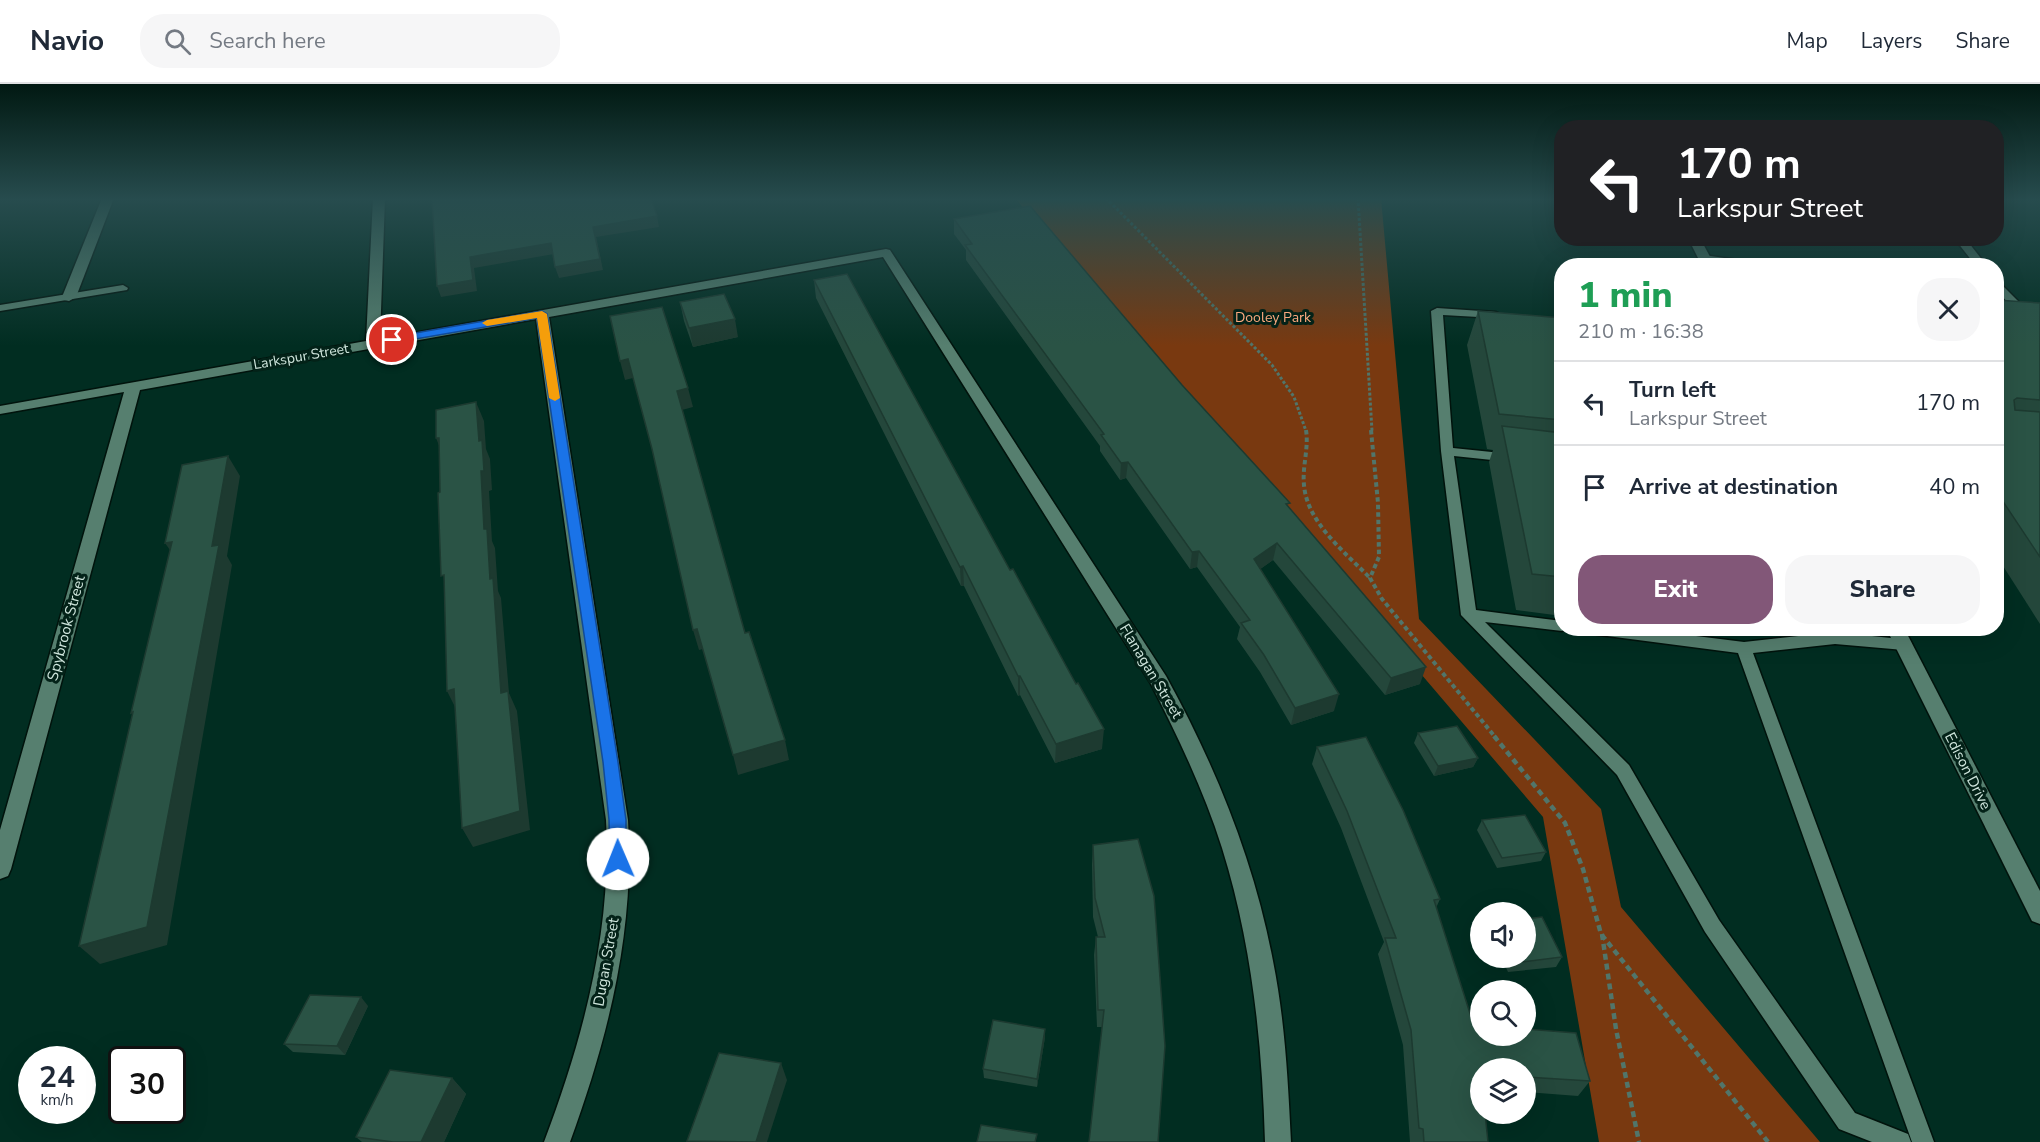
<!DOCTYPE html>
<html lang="en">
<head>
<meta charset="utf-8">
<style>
  :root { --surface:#fff; --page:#f6f6f7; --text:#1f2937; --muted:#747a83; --line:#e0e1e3; --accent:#825778 }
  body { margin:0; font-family:"Nunito Sans",sans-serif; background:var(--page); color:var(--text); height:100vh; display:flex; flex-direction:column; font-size:22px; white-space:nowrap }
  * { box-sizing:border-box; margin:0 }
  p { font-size:20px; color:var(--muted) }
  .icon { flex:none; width:33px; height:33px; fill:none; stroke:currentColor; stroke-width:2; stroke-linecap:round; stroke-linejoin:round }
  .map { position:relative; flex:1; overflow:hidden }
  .sheet { position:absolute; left:1554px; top:174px; width:450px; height:378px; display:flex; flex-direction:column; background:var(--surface); border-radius:24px; box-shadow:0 6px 24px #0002 }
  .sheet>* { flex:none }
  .top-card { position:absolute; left:1554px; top:36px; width:450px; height:126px; border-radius:24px; box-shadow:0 6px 24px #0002; background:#202124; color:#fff; overflow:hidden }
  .fabs { position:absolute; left:1470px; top:818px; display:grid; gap:12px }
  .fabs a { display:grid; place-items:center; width:66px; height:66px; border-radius:50%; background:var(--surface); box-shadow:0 6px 24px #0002; font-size:30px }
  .speed { position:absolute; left:18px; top:962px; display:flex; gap:12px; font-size:30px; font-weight:700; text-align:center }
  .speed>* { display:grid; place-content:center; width:78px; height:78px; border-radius:50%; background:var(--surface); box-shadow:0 6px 24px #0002; line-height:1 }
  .speed small { font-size:15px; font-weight:400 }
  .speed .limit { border:3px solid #111; border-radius:9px; background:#fff; color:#111 }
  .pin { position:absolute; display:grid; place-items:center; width:51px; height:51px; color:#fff; margin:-26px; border:3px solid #fff; border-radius:50%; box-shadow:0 2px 6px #0007 }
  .me { position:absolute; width:66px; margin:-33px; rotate:359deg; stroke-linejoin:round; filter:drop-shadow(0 0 4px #0008) }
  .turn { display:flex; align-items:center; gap:21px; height:126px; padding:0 24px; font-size:27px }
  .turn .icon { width:78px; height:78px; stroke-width:2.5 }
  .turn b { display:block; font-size:42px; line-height:51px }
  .round { display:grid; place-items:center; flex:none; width:63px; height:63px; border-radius:24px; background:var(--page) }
  .summary { display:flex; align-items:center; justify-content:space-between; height:102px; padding:0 24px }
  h1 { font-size:36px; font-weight:800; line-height:45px; color:#1e9e55 }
  .primary-button { display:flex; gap:12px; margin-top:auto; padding:12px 24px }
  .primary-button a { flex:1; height:69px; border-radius:24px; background:var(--accent); color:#fff; font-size:24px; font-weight:800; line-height:69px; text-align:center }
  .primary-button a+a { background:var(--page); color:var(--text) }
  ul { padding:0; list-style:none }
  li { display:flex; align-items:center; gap:18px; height:84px; padding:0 24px; border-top:2px solid var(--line) }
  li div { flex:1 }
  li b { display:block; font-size:22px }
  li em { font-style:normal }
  header { display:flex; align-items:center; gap:36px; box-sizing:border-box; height:84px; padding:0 30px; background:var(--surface); border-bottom:2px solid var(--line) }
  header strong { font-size:28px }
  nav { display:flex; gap:33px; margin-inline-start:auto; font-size:21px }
  .search { width:420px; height:54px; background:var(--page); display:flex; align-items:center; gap:15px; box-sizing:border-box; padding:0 21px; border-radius:24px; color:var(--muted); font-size:22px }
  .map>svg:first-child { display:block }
</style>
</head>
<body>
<header>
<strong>Navio</strong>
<div class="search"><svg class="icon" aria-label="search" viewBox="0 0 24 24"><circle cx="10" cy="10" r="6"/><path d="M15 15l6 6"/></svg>Search here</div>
<nav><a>Map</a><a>Layers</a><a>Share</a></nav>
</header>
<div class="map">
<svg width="2040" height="1058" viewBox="0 0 2040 1058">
  <rect width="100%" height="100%" fill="#012d21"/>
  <polygon fill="#793910" points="1015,114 1381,114 1419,535 1601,725 1621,823 1820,1058 1599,1058 1543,733"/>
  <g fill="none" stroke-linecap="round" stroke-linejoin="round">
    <defs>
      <g id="service">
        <polygon points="1954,154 1965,154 1987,182 1976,182"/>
        <polygon points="1704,171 1758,179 1763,182 1734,182 1700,176 1699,174"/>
        <polygon points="1996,195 2022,221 2022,225 1996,224 1996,218 2008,219 1996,205"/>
        <polygon points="123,201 128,204 127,206 0,227 0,221"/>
        <polygon points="1437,224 1496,228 1502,231 1496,234 1443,231 1453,364 1511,370 1517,374 1511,378 1454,372 1476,526 1562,537 1562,544 1568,544 1562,547 1485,538 1629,681 1719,836 1855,1029 1908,1050 1911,1058 1872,1058 1839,1045 1705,848 1617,691 1461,531 1441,367 1431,227"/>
        <polygon points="1577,544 1632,544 1744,558 1835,548 1909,556 1912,560 1909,564 1904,566 1835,560 1753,569 1934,1058 1912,1058 1738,569 1584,549"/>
      </g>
      <g id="minor">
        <polygon points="102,114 114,114 76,213 69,217 64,216 62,213"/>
        <path d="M 373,114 L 385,114 L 380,255 L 886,165 L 890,166 L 1166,592 C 1215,681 1254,776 1273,877 C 1285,937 1288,997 1291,1058 L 1265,1058 C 1262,958 1252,860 1222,764 C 1204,707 1178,653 1151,600 L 883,173 L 549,233 L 628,736 C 635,847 608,954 570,1058 L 544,1058 C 583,955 612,847 606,736 L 536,235 L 140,306 L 11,785 L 8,792 L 0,795 L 0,746 L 124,308 L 0,330 L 0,322 L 366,257 Z"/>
        <polygon points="1688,154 1700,154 1715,182 1702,182"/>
        <polygon points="1886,544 1904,544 2040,807 2040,840 2032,837"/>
      </g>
    </defs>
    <use href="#service" stroke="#01130c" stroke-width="3"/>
    <use href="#minor" stroke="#01130c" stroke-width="3"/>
    <g stroke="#51756a" stroke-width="3" stroke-dasharray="3 2" stroke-linecap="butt">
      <polyline points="1106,114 1272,281 1294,313 1306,347"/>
      <polyline points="1358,114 1372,347"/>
    </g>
    <g stroke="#51756a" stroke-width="4" stroke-dasharray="4.5 3" stroke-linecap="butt">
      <path d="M 1306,346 C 1309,364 1302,383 1304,401 C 1307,439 1346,469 1370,494"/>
      <polyline points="1371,346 1378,419 1379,473 1370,494 1382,515 1496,654"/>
    </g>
    <g stroke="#51756a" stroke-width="4.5" stroke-dasharray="6 4" stroke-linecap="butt">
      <polyline points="1494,652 1565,739 1583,785 1601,850 1768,1058"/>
      <polyline points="1602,850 1616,945 1639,1058"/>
    </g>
    <use href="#service" fill="#567f6f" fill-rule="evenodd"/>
    <use href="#minor" fill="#567f6f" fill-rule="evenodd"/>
  </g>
  <g fill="#24473b">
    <polygon points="954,135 1182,301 1289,424 1420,600 1385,611 1273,476 1260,485 1334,627 1291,641 1260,588 1237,555 1240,543 1197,483 1190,485 1126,394 1120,396 1100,367 1100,362 966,176 966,166 954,150"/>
    <polygon points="814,196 1102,665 1055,679 1020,611 1018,612 964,502 961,502 816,214"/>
    <polygon points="1996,216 2040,219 2040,540 1996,471"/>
    <polygon points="680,218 738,253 693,263 684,237"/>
    <polygon points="1478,227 1562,234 1562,532 1516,526 1489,378 1493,366 1487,365 1467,261"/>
    <polygon points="1672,544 1737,544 1732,551"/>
    <polygon points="1418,649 1478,674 1473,683 1434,692 1414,659"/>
    <polygon points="1317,663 1440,815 1436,824 1474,942 1590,997 1578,1012 1526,1008 1526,984 1480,984 1480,1029 1488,1058 1410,1058 1403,961 1378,870 1384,858 1341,744 1312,680"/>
    <polygon points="1482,736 1546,768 1541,777 1497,784 1477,746"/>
    <polygon points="1138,755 1102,943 1097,943 1094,871 1096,853 1098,853 1093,833 1092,780 1093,761"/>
    <polygon points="1501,873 1562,873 1556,883 1508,888"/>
    <polygon points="368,922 345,971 293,968 284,960"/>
    <polygon points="1045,953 1037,1003 984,994 983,985"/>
    <polygon points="452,994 466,1010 444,1058 362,1058 356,1053"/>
  </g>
  <g fill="#1d3a30">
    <polygon points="657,132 659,143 596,153 603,186 559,194 555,183 593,143"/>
    <polygon points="551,159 554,170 474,184 477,207 441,213 437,202 470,173"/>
    <polygon points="735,235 738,253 693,263 689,244"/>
    <polygon points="628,275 633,294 625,296 620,277"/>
    <polygon points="688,304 693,323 682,326 677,307"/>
    <polygon points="476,318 484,337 486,365 490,375 492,406 489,407 492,457 495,464 498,507 501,514 509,609 517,627 530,746 473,763 462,744 501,609 484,445"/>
    <polygon points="436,354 439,354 444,374"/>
    <polygon points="228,372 240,392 227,472 232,481 167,861 100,880 79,862 212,462"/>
    <polygon points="1128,378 1126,394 1120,396 1121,379"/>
    <polygon points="172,458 179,479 165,459"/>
    <polygon points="1277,459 1273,476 1251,492 1254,475"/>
    <polygon points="1199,467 1197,483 1190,485 1192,468"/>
    <polygon points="963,482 964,502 961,502 960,483"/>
    <polygon points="697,545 703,565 699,566 693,546"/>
    <polygon points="1426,583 1420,600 1385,611 1391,594"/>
    <polygon points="1018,592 1020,592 1020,611 1018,612"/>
    <polygon points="454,605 457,627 447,607"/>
    <polygon points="1339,610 1334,627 1291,641 1295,624"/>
    <polygon points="1104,645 1102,665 1055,679 1056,660"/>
    <polygon points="785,656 789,676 738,691 733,671"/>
    <polygon points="1478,674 1473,683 1434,692 1438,682"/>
    <polygon points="361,913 368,922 345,971 337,962"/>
    <polygon points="1045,945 1045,953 1037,1003 1037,995"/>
    <polygon points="781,979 787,996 767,1058 756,1058"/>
    <polygon points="452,994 466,1010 444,1058 421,1058"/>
  </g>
  <g fill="#2a5345" stroke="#1d3a30" stroke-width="1.5">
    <polygon points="432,114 651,114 657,132 593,143 600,175 555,183 551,159 470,173 473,196 437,202"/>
    <polygon points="1030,122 1182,301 1290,419 1286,420 1426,583 1391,594 1277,459 1254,475 1339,610 1295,624 1264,571 1241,539 1250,536 1199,467 1192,468 1128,378 1121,379 1101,351 1104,350 965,161 972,160 954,135"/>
    <polygon points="847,190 1010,486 1013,485 1076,600 1078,599 1104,645 1056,660 1020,592 1018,592 963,482 960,483 814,196"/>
    <polygon points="724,210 735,235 689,244 680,218"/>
    <polygon points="1996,216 2040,219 2040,316 2017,314 2014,316 2015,326 2040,328 2040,473 1996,407"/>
    <polygon points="662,223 688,304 677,307 745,549 749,548 785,656 733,671 697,545 693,546 652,365 628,275 620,277 610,232"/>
    <polygon points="1478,227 1562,234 1562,336 1499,330"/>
    <polygon points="476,318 479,357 482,356 484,387 481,387 484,445 487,445 490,495 493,494 501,609 508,607 520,727 462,744 454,605 447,607 444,491 441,492 438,409 440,408 439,354 436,354 436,326"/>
    <polygon points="1502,342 1562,349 1562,493 1532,490"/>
    <polygon points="228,372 212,462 219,461 147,843 79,862 133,628 131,629 172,458 165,459 182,381"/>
    <polygon points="1457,642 1478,674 1438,682 1418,649"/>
    <polygon points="1366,653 1403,726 1440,815 1434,816 1474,942 1480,942 1480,951 1526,951 1526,945 1576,949 1590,997 1526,993 1526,984 1480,984 1480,1029 1485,1029 1488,1058 1424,1058 1423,1045 1419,1044 1411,946 1385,854 1396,854 1347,727 1317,663"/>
    <polygon points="1525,731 1546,768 1502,774 1482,736"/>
    <polygon points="1138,755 1154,812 1165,962 1158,1058 1089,1058 1104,926 1098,926 1096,853 1105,853 1095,814 1093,761"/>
    <polygon points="1542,833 1562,873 1513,879 1511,873 1526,873 1526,835"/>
    <polygon points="310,911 361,913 337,962 284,960"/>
    <polygon points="993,936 1045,945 1037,995 983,985"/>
    <polygon points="719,969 781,979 756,1058 687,1057"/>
    <polygon points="390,986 452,994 421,1058 393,1058 356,1053"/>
    <polygon points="981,1041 1037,1050 1035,1058 977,1058"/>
  </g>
  <linearGradient id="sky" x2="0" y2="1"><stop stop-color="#011912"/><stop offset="0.44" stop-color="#274c4e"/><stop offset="1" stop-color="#274c4e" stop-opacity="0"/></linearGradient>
  <rect width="2040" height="262" fill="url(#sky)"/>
  <polygon fill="#1a73e8" stroke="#114b97" stroke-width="1.5" points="542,227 547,230 618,678 626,736 626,775 624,780 618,782 612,780 610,775 609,736 603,678 537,234 392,259 386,256 392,253"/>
  <polygon fill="#f59e0b" points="542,227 547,230 560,314 555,317 549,314 537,234 487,242 482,239 487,236"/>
  <g text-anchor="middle" stroke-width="6" stroke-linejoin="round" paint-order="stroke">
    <g font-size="14" fill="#faa97f" stroke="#032218">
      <text x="1273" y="238">Dooley Park</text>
    </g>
    <g font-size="14" fill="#d0e6dd" stroke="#032218">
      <text transform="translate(301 272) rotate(-10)" y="5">Larkspur Street</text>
    </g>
    <g font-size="15" fill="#d0e6dd" stroke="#032218">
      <text transform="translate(66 544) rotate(-75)" y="5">Spybrook Street</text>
      <text transform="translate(1151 587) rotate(59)" y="5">Flanagan Street</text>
      <text transform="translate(1968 687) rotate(63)" y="5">Edison Drive</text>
      <text transform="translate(606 878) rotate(-80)" y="5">Dugan Street</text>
    </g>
  </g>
</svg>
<div class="fabs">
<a><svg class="icon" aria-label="sound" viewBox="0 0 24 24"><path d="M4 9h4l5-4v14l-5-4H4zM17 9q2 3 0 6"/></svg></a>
<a><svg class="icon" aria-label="search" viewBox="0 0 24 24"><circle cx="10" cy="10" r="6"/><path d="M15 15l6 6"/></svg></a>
<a><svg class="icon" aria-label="layers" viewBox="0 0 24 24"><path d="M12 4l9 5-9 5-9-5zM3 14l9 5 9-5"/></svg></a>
</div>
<div class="speed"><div>24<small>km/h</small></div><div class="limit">30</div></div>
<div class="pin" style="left:392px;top:256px;background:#d93025"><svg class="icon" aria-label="arrive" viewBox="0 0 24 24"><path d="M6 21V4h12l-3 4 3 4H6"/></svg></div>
<svg class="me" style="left:618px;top:775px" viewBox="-20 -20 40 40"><circle r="19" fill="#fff"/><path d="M0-13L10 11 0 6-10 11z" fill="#1a73e8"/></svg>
<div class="top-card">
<div class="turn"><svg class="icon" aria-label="left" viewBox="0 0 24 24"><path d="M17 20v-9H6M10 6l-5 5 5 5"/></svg><div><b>170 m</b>Larkspur Street</div></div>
</div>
<section class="sheet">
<div class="summary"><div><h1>1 min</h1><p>210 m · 16:38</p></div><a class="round"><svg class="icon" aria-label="close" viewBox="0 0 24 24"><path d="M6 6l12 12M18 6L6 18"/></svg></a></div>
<ul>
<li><svg class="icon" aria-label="left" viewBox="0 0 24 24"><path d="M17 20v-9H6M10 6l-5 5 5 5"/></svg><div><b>Turn left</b><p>Larkspur Street</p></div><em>170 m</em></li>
<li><svg class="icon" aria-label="arrive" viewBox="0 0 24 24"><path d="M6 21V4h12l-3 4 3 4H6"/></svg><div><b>Arrive at destination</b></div><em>40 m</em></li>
</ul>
<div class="primary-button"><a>Exit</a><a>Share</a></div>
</section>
</div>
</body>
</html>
